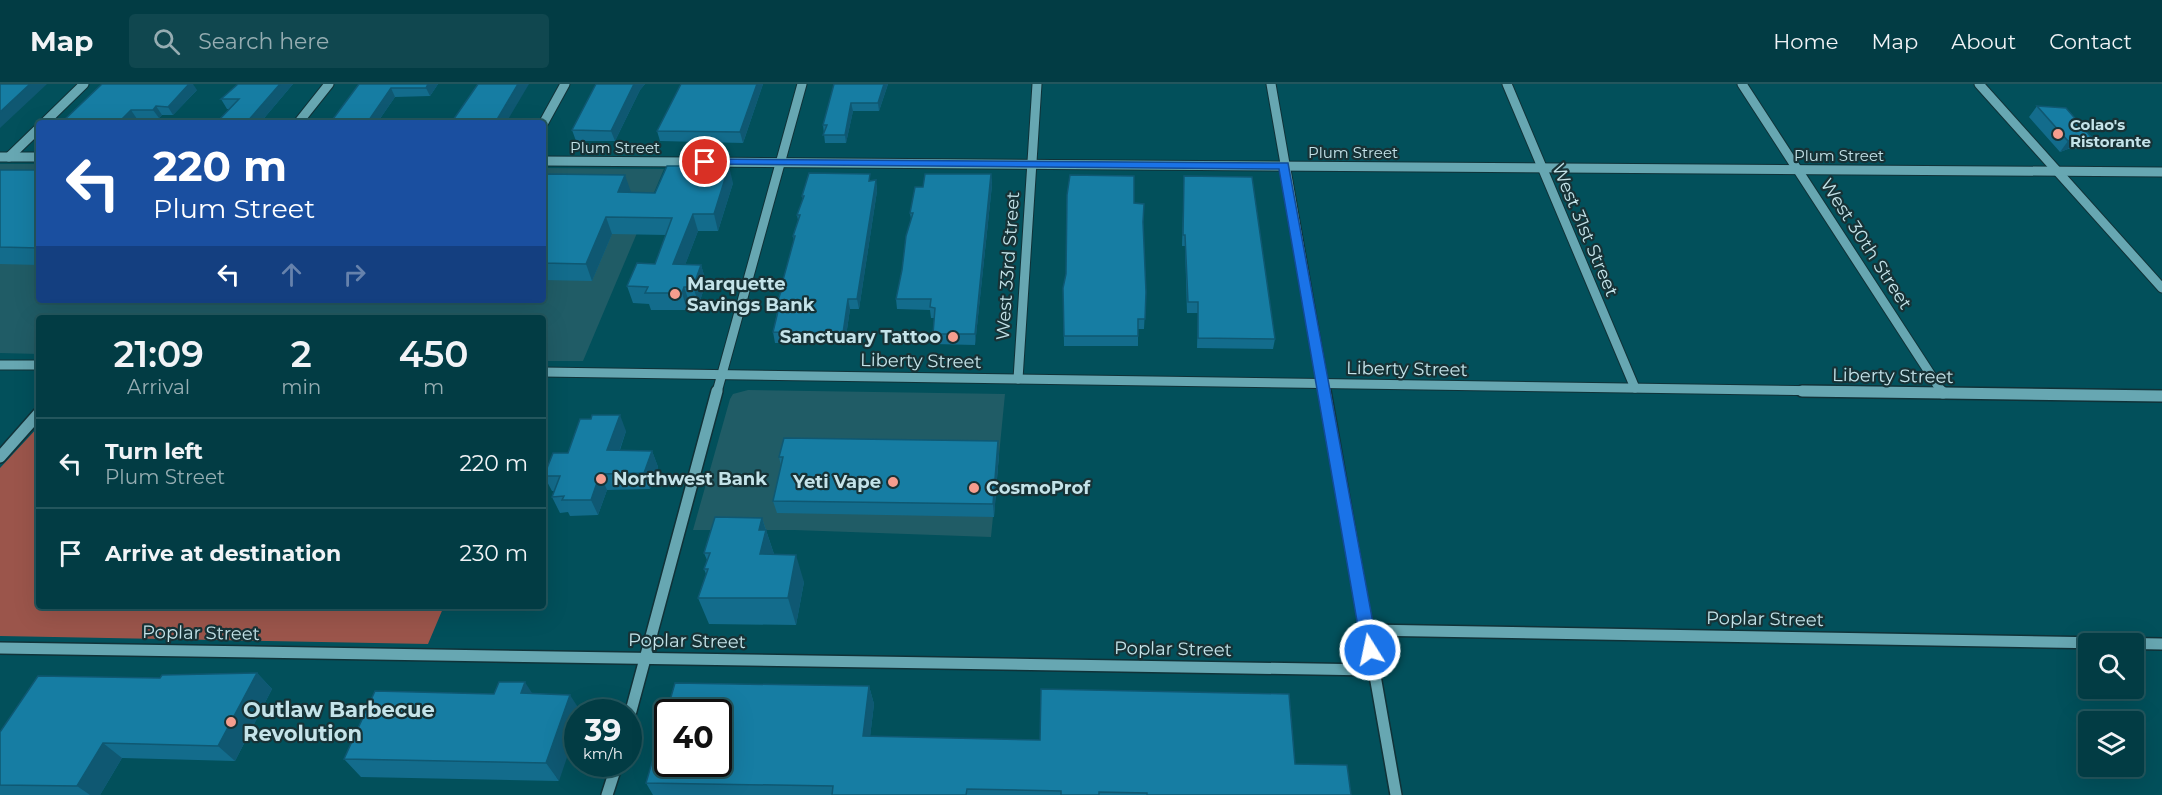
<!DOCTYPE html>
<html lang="en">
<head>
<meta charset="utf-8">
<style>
  :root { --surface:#023c44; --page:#10474f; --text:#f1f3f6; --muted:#96adb2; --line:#23565d }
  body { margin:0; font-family:Montserrat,sans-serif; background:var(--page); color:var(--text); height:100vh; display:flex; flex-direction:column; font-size:22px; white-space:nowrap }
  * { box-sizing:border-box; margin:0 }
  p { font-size:20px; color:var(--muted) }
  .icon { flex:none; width:33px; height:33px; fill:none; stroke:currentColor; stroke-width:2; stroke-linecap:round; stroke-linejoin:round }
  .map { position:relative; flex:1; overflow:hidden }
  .sheet { position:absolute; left:36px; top:231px; width:510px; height:294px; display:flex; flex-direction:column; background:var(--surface); border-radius:6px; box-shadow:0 6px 24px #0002,0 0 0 2px var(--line) }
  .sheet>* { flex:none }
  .hud { position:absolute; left:36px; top:36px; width:510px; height:183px; border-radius:6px; box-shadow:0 6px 24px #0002,0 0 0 2px var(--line); background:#1a4fa0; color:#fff; overflow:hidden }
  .fabs { position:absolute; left:2078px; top:549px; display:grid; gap:12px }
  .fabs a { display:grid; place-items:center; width:66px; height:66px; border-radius:6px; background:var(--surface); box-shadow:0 6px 24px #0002,0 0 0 2px var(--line); font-size:30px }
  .speed { position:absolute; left:564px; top:615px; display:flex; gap:12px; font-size:30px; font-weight:700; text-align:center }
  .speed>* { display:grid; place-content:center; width:78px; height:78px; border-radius:50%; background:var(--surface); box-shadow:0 6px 24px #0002,0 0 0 2px var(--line); line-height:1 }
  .speed small { font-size:15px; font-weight:400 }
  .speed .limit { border:3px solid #111; border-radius:9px; background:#fff; color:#111 }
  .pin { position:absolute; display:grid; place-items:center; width:51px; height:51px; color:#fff; margin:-26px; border:3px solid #fff; border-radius:50%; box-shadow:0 2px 6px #0007 }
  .me { position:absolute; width:66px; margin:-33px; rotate:350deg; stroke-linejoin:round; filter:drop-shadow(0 0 4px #0008) }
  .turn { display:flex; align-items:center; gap:21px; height:126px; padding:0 18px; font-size:27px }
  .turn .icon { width:78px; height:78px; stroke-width:2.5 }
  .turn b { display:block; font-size:42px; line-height:51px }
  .lanes { display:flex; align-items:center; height:57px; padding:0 18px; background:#0003; justify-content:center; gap:30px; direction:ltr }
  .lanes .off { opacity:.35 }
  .eta { display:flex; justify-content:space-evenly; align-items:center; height:102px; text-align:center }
  .eta b { font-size:36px; font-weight:600; line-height:42px }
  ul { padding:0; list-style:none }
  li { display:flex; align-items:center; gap:18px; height:90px; padding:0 18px; border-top:2px solid var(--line) }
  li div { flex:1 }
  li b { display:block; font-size:22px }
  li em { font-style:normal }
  header { display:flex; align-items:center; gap:36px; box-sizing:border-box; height:84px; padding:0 30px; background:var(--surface); border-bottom:2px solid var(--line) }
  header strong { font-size:28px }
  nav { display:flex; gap:33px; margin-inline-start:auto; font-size:21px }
  .search { width:420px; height:54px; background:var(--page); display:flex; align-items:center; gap:15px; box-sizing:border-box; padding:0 21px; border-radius:6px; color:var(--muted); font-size:22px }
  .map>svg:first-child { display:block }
</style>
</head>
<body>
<header>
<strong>Map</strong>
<div class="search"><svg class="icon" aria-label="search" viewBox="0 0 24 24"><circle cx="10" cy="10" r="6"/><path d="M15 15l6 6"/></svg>Search here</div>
<nav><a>Home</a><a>Map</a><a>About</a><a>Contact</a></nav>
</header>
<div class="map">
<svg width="2162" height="711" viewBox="0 0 2162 711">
  <rect width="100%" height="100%" fill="#02505b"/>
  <g fill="#205c66">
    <polygon points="0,80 39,80 39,216 543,216 543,84 664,85 583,277 543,277 543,234 39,234 39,270 0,269"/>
    <polygon points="748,306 1005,310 991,453 794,446 693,446 730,315 733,310"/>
  </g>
  <polygon fill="#9b554b" points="39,342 39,522 444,522 428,560 0,552 0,384"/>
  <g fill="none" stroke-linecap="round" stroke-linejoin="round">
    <defs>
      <g id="minor-far1">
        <polyline points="1271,0 1325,308"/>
        <polyline points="1507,0 1635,304"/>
        <polyline points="1742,0 1942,308"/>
        <polyline points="1979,0 2162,204"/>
        <polyline points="44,39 84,0"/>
        <polyline points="298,39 329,0"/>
        <polyline points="543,40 565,0"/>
        <polyline points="0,73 39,73"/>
        <polyline points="9,73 39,44"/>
        <polyline points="543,77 2162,88"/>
        <polyline points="0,281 39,281"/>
        <polyline points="543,288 1903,308"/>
        <polyline points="1018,295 1037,0"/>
        <polyline points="717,308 802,0"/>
      </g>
      <g id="minor">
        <polyline points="1325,307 1396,711"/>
        <polyline points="1802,307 2162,312"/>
        <polyline points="1941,307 1943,309"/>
        <polyline points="0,373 39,329"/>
        <polyline points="1367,546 2162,560"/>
        <polyline points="0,564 1373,586"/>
        <polyline points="628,638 717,307"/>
        <polyline points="607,711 617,680"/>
      </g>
    </defs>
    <use href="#minor-far1" stroke="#103238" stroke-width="11"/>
    <use href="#minor" stroke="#103238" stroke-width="14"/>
    <use href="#minor-far1" stroke="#67a7b2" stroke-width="9"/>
    <use href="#minor" stroke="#67a7b2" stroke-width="11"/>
  </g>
  <g fill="#136c8c">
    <polygon points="238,0 293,0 260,39 230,25 227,25 221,15"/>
    <polygon points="359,0 438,0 430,12 395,13 377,39 330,39"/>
    <polygon points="596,0 645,0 640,6 615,57 576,57 572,46"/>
    <polygon points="681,0 763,0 743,59 660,57 657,47"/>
    <polygon points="834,0 888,0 879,27 853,27 846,59 825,59 823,41"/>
    <polygon points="197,6 173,31 162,31 159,34 61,39"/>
    <polygon points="2037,22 2092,54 2084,65 2068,65 2060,68 2029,33"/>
    <polygon points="0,86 39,86 39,181 0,180"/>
    <polygon points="543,90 630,108 655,109 733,99 718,147 698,147 685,181 701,181 706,198 699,220 690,220 687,226 651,226 649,220 633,219 627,202 655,180 666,151 612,150 592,197 543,196"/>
    <polygon points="991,90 992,101 975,261 934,260 933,250 934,234 931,234 930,226 897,225 896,215 902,186 911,135 910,129 923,103"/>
    <polygon points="1184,92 1275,255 1273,265 1197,264 1198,229 1187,229 1185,162 1182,162"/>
    <polygon points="876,96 877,107 859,225 850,225 845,259 775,259 773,248 778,224 777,219 784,201 783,196 794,156 793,152 798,136 797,131 803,115 802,112 872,97"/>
    <polygon points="1134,119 1143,142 1146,208 1144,245 1138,245 1138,262 1064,262 1063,204 1066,190"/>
    <polygon points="626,347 620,366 652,367 658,383 650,405 607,406 598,431 570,432 568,428 560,429 552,413 554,407 552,407 544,392 568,369"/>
    <polygon points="999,370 994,433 777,429 773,417 781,382 779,373"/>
    <polygon points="762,434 774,470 804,498 796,541 709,540 698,514 706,490 704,485 707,476 704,469"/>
    <polygon points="257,589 272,605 235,677 122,674 100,711 0,711 0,648 160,594"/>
    <polygon points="499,598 559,697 361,693 344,675 494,610"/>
    <polygon points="869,602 874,620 870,653 1295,680 1351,711 653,711 646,699"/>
  </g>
  <g fill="#0f5872">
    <polygon points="30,0 47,0 0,44 0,28"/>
    <polygon points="189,0 193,0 197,6 173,31 168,23"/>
    <polygon points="280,0 293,0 260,39 246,39"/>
    <polygon points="428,0 438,0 430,12 426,4"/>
    <polygon points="518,0 529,0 506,39 495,39"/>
    <polygon points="634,0 645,0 640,6 615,57 611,47"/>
    <polygon points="757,0 763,0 743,59 740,48"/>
    <polygon points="884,0 888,0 879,27 878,19"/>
    <polygon points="391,4 395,13 377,39 367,39"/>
    <polygon points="851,19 853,27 846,59 845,51"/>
    <polygon points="156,22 162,31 159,34 153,26"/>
    <polygon points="131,26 137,35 133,39 118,39"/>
    <polygon points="2076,54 2068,65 2060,68 2068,57"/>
    <polygon points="729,82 733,99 718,147 714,130"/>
    <polygon points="991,90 992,101 975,261 975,250"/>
    <polygon points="625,91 631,108 618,108"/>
    <polygon points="876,96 877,107 859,225 857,215"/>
    <polygon points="693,130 698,147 679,197 673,180"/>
    <polygon points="606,133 612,150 592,197 586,180"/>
    <polygon points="701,181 706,198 699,220 693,203"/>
    <polygon points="684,203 690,220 687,226 682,209"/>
    <polygon points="848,215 850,225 845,259 843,249"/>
    <polygon points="620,331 626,347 614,382 607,366"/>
    <polygon points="998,357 999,370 994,433 993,420"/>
    <polygon points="652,367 658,383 650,405 644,389"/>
    <polygon points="600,390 607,406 598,431 591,416"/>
    <polygon points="762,434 766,447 766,446 775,473 760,470 759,446"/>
    <polygon points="796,471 804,498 796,541 788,514"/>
    <polygon points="257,589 272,605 235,677 218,662"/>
    <polygon points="525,598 537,617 521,609"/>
    <polygon points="869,602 874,620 868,670 863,652"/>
    <polygon points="570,611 581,628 578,628 578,641 559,697 546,679"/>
    <polygon points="103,659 122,674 100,711 90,711 77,702"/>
  </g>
  <g fill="#167da3" stroke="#0f5872" stroke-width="1.5" fill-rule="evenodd">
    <polygon points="0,0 30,0 0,28"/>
    <polygon points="102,0 189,0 168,23 156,22 153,26 131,26 118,39 61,39"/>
    <polygon points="238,0 280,0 246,39 216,39 239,15 221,15"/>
    <polygon points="359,0 428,0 426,4 391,4 367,39 330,39"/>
    <polygon points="478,0 518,0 495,39 451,39"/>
    <polygon points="596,0 634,0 611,47 572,46"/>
    <polygon points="681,0 757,0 740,48 657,47"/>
    <polygon points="834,0 884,0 878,19 851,19 845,51 823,51 827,41 823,41"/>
    <polygon points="2037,22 2066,24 2092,54 2076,54 2068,57"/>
    <polygon points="667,82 729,82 714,130 693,130 673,180 701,181 693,203 684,203 682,209 645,209 648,203 627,202 637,179 655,180 672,134 606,133 586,180 543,179 543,90 625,91 618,108 655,109"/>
    <polygon points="0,86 39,86 39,164 0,163"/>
    <polygon points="809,89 870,90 869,97 876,96 857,215 848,215 843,249 773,248 780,219 777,219 785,196 783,196 795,152 793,152 800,131 797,131 804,112 802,112"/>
    <polygon points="925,90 991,90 975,250 933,250 935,224 930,223 931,215 896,215 902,186 906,152 913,129 910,129 915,103 923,103"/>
    <polygon points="1070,91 1134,92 1134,119 1144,120 1143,138 1146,208 1145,235 1138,235 1138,252 1064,252 1063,204 1066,190 1067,111"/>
    <polygon points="1184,92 1252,93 1275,255 1198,254 1198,218 1188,218 1185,151 1183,151"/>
    <polygon points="592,331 620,331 607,366 652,367 644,389 600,390 591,416 562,416 564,412 552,413 560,392 544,392 553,369 568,369 580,335 591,335"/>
    <polygon points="784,354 998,357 993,420 773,417 783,373 779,373"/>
    <polygon points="715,433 762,434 759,446 766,446 760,470 796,471 788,514 698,514 708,485 704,485 710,469 704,469"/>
    <polygon points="257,589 218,662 103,659 77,702 0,701 0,648 38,592 160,594 162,591"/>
    <polygon points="499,598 525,598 521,609 570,611 546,679 344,675 375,607 494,610"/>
    <path d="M 675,599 L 869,602 L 863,652 L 1040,656 L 1041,605 L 1289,610 L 1295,680 L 1347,681 L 1351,711 L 1147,711 L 1147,709 L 1099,708 L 1099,711 L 1061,711 L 1061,707 L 967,705 L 966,711 L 832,711 L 833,702 L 646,699 ZM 668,628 L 718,628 L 718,680 L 668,680 Z"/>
  </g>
  <polygon fill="#1a73e8" stroke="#114b97" stroke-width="1.5" points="705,75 1288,79 1378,566 1376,570 1370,572 1365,570 1362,566 1279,85 701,80 701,76"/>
  <g fill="#f59d8e" stroke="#173236" stroke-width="2">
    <circle cx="2058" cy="50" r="6"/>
    <circle cx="675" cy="210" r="6"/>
    <circle cx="953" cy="253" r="6"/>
    <circle cx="601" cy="395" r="6"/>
    <circle cx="893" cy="398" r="6"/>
    <circle cx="974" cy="404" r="6"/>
    <circle cx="231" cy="638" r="6"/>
  </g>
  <g text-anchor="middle" stroke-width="4.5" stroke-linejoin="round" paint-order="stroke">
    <g font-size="15" font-weight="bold" fill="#c4e3e9" stroke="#173236" text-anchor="start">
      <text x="2070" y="46">Colao's<tspan x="2070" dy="17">Ristorante</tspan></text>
    </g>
    <g font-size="15" fill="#c4e3e9" stroke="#173236">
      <text x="615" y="69">Plum Street</text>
      <text x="1353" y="74">Plum Street</text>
      <text x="1839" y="77">Plum Street</text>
    </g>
    <g font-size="18" fill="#c4e3e9" stroke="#173236">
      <text transform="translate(1585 146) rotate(67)" y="6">West 31st Street</text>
      <text transform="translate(1866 160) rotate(57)" y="6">West 30th Street</text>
      <text transform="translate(1008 182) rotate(-86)" y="6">West 33rd Street</text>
      <text transform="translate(921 277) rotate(1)" y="6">Liberty Street</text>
      <text transform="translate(1407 285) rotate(1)" y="6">Liberty Street</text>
      <text transform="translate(1893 292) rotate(1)" y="6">Liberty Street</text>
      <text transform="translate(1765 535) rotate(1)" y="6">Poplar Street</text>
      <text transform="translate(201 549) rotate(1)" y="6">Poplar Street</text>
      <text transform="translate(687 557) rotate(1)" y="6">Poplar Street</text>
      <text transform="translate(1173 565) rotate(1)" y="6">Poplar Street</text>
    </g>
    <g font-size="18" font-weight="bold" fill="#c4e3e9" stroke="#173236" text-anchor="start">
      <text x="687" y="206">Marquette<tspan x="687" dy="21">Savings Bank</tspan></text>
      <text x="941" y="259" text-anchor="end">Sanctuary Tattoo</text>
      <text x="613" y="401">Northwest Bank</text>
      <text x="881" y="404" text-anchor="end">Yeti Vape</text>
      <text x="986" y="410">CosmoProf</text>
    </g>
    <g font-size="21" font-weight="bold" fill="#c4e3e9" stroke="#173236" text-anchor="start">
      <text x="243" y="633">Outlaw Barbecue<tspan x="243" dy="24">Revolution</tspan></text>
    </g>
  </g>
</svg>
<div class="fabs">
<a><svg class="icon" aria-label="search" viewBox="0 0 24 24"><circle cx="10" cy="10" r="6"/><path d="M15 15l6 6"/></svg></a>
<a><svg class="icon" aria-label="layers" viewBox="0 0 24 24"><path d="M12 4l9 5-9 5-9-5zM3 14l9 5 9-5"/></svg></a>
</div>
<div class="speed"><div>39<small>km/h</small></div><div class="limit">40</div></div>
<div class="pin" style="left:705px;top:78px;background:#d93025"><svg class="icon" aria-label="arrive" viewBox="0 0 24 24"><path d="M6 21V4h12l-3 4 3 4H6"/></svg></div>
<svg class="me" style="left:1370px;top:566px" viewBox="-20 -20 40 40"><circle r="17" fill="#1a73e8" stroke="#fff" stroke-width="3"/><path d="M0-11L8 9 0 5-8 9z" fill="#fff"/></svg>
<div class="hud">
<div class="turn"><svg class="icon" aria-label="left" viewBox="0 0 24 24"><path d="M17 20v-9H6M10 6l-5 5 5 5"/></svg><div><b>220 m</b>Plum Street</div></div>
<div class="lanes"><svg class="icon" aria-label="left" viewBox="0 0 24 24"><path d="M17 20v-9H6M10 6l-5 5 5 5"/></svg><svg class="icon off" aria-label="ahead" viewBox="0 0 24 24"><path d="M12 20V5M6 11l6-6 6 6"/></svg><svg class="icon off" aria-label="right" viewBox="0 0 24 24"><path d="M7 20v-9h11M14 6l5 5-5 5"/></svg></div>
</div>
<section class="sheet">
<div class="eta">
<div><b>21:09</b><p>Arrival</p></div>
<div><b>2</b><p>min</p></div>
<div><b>450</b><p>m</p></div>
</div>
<ul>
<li><svg class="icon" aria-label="left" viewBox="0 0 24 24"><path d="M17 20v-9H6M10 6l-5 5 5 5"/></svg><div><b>Turn left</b><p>Plum Street</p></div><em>220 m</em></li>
<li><svg class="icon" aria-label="arrive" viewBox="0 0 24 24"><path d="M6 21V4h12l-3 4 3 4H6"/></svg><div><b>Arrive at destination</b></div><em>230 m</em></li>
</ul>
</section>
</div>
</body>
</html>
